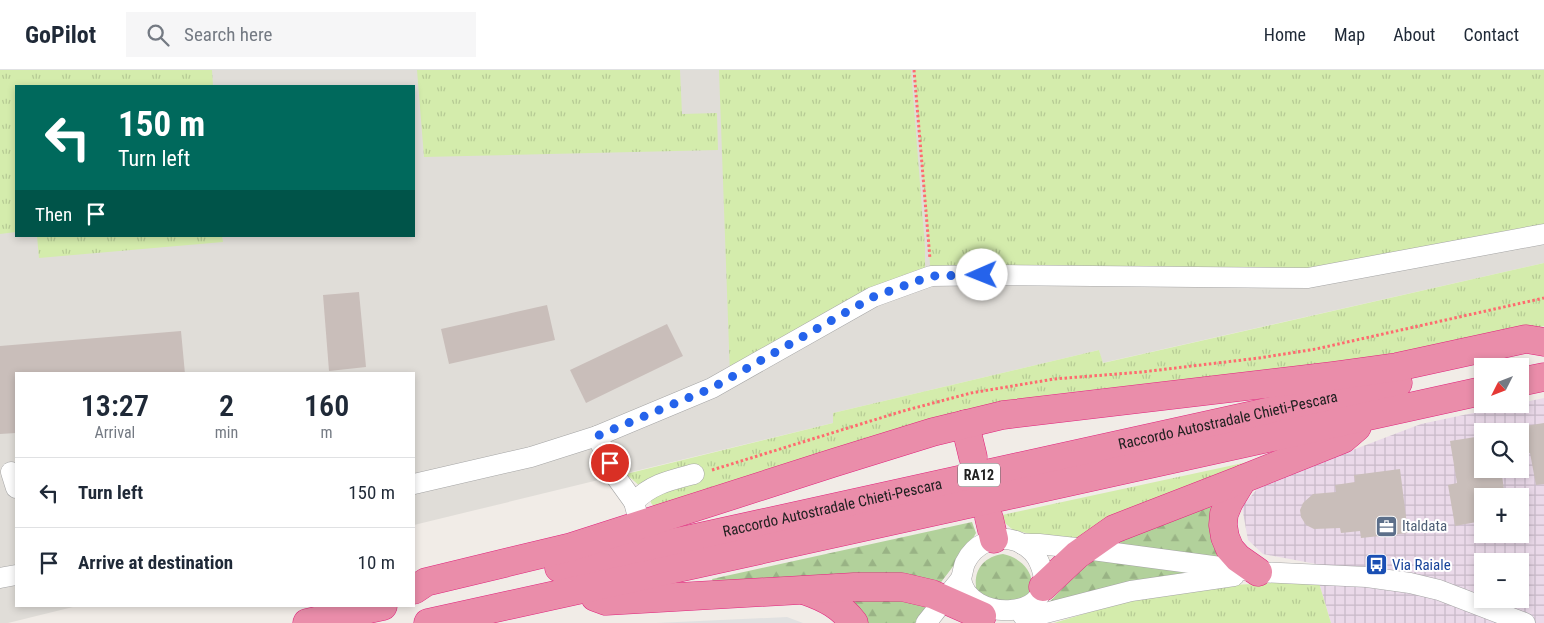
<!DOCTYPE html>
<html lang="en">
<head>
<meta charset="utf-8">
<style>
  :root { --surface:#fff; --page:#f6f6f7; --text:#1f2937; --muted:#747a83; --line:#e0e1e3 }
  body { margin:0; font-family:"Roboto Condensed",sans-serif; background:var(--page); color:var(--text); height:100vh; display:flex; flex-direction:column; font-size:19px; white-space:nowrap }
  * { box-sizing:border-box; margin:0 }
  p { font-size:16px; color:var(--muted) }
  .icon { flex:none; width:28px; height:28px; fill:none; stroke:currentColor; stroke-width:2; stroke-linecap:round; stroke-linejoin:round }
  .map { position:relative; flex:1; overflow:hidden }
  .drawer { position:absolute; left:15px; top:302px; width:400px; height:235px; display:flex; flex-direction:column; background:var(--surface); border-radius:0px; box-shadow:0 2px 8px #0003 }
  .drawer>* { flex:none }
  .hud { position:absolute; left:15px; top:15px; width:400px; height:152px; border-radius:0px; box-shadow:0 2px 8px #0003; background:#00695c; color:#fff; overflow:hidden }
  .needle { width:32px; rotate:228deg }
  .tools { position:absolute; left:1474px; top:288px; display:grid; gap:10px }
  .tools a { display:grid; place-items:center; width:55px; height:55px; border-radius:0px; background:var(--surface); box-shadow:0 2px 8px #0003; font-size:25px }
  .pin { position:absolute; display:grid; place-items:center; width:42px; height:42px; color:#fff; margin:-21px; border:2px solid #fff; border-radius:50%; box-shadow:0 1px 5px #0007 }
  .me { position:absolute; width:55px; margin:-28px; rotate:269deg; stroke-linejoin:round; filter:drop-shadow(0 0 4px #0008) }
  .turn { display:flex; align-items:center; gap:18px; height:105px; padding:0 20px; font-size:22px }
  .turn .icon { width:65px; height:65px; stroke-width:2.5 }
  .turn b { display:block; font-size:35px; line-height:42px }
  .then { display:flex; align-items:center; height:48px; padding:0 20px; background:#0003; gap:10px; font-size:19px }
  .eta { display:flex; justify-content:space-evenly; align-items:center; height:85px; text-align:center }
  .eta b { font-size:30px; font-weight:600; line-height:35px }
  ul { padding:0; list-style:none }
  li { display:flex; align-items:center; gap:15px; height:70px; padding:0 20px; border-top:1px solid var(--line) }
  li div { flex:1 }
  li b { display:block; font-size:19px }
  li em { font-style:normal }
  header { display:flex; align-items:center; gap:30px; box-sizing:border-box; height:70px; padding:0 25px; background:var(--surface); border-bottom:1px solid var(--line) }
  header strong { font-size:24px }
  nav { display:flex; gap:28px; margin-inline-start:auto; font-size:18px }
  .search { width:350px; height:45px; background:var(--page); display:flex; align-items:center; gap:12px; box-sizing:border-box; padding:0 18px; border-radius:0px; color:var(--muted); font-size:19px }
  .map>svg:first-child { display:block }
</style>
</head>
<body>
<header>
<strong>GoPilot</strong>
<div class="search"><svg class="icon" aria-label="search" viewBox="0 0 24 24"><circle cx="10" cy="10" r="6"/><path d="M15 15l6 6"/></svg>Search here</div>
<nav><a>Home</a><a>Map</a><a>About</a><a>Contact</a></nav>
</header>
<div class="map">
<svg width="1544" height="553" viewBox="0 0 1544 553">
  <defs>
    <pattern id="industrial-grid" width="8" height="8" patternUnits="userSpaceOnUse" patternTransform="scale(1.25)"><rect width="8" height="8" fill="#ead9e9"/><path d="M0 4h8M4 0v8" fill="none" stroke="#c8bac8"/></pattern>
    <pattern id="grass-tufts" width="24" height="20" patternUnits="userSpaceOnUse" patternTransform="scale(1.25)"><rect width="24" height="20" fill="#d4ecac"/><path d="M3 7l-1-3M5 7V3M7 7l1-3M15 17l-1-3M17 17v-4M19 17l1-3" fill="none" stroke="#b6ca94"/></pattern>
    <pattern id="forest-firs" width="22" height="20" patternUnits="userSpaceOnUse" patternTransform="scale(1.25)"><rect width="22" height="20" fill="#b2d19b"/><path d="M5 1l3.5 6h-7zM16 11l3.5 6h-7z" fill="#99b385"/></pattern>
  </defs>
  <rect width="100%" height="100%" fill="#f1ece7"/>
  <path fill="url(#industrial-grid)" fill-rule="evenodd" d="M 1544,328 L 1544,553 L 1331,553 L 1319,513 L 1316,494 L 1263,484 L 1248,470 L 1242,437 L 1257,419 L 1308,397 L 1421,354 ZM 1482,361 L 1520,361 L 1520,399 L 1482,399 ZM 1482,426 L 1520,426 L 1520,464 L 1482,464 ZM 1482,491 L 1520,491 L 1520,529 L 1482,529 Z"/>
  <path fill="#e0ddd8" fill-rule="evenodd" d="M 0,0 L 1544,0 L 1544,193 L 1102,293 L 1099,280 L 833,343 L 833,353 L 414,455 L 414,304 L 16,304 L 16,536 L 77,536 L 8,553 L 0,553 ZM 16,16 L 414,16 L 414,166 L 16,166 Z"/>
  <g fill="url(#grass-tufts)">
    <polygon points="0,0 212,0 213,16 16,16 16,162 0,164"/>
    <polygon points="417,0 680,0 682,44 717,43 718,80 424,87"/>
    <polygon points="719,0 911,0 925,177 925,198 730,305"/>
    <polygon points="914,0 1544,0 1544,164 1308,208 931,206"/>
    <polygon points="37,166 222,166 223,172 39,188"/>
    <polygon points="1544,193 1544,256 1432,281 1048,325 999,333 657,440 651,433 650,425 626,404 833,353 833,343 1099,280 1103,293"/>
    <polygon points="1280,385 1084,469 1031,464 1013,460 1005,453 1002,445"/>
    <path d="M 1273,513 L 1319,513 L 1331,553 L 1054,553 C 1087,543 1120,532 1154,525 C 1193,517 1233,515 1273,513 Z"/>
  </g>
  <g fill="url(#forest-firs)">
    <polygon points="1223,426 1229,490 1106,473"/>
    <path d="M 972,452 L 976,463 C 966,482 951,498 939,515 L 714,514 L 712,509 Z"/>
    <path d="M 1003,484 C 1021,487 1041,507 1027,526 C 1024,530 1019,534 1016,538 L 977,523 C 972,502 982,487 1003,484 Z"/>
    <polygon points="1090,489 1200,502 1044,538"/>
    <polygon points="834,524 930,532 915,553 859,553"/>
  </g>
  <polygon fill="#e1e1e1" points="787,547 803,553 656,553"/>
  <g fill="#c9beba">
    <polygon points="359,222 366,297 329,301 323,225"/>
    <polygon points="547,235 555,270 449,294 441,259"/>
    <polygon points="667,254 683,286 586,333 570,300"/>
    <polygon points="181,261 185,304 16,304 16,363 0,364 0,276"/>
    <polygon points="1544,353 1544,414 1536,415 1530,383 1520,385 1520,367 1527,366 1525,356"/>
    <polygon points="1482,366 1482,399 1501,399 1505,426 1482,426 1482,451 1455,456 1448,415 1457,413 1450,371"/>
    <polygon points="1400,399 1408,463 1361,468 1360,461 1341,463 1340,458 1314,459 1306,455 1301,447 1300,440 1303,433 1313,424 1336,422 1335,415 1355,412 1354,405"/>
  </g>
  <g fill="none" stroke-linecap="round" stroke-linejoin="round">
    <defs>
      <g id="minor">
        <polyline points="597,366 616,407 634,432"/>
        <polyline points="11,402 16,418"/>
        <polyline points="414,414 531,387 597,366 712,318 873,227 931,206 1000,205 1308,208 1544,164"/>
        <path d="M 640,455 L 634,432 C 651,414 671,410 694,404"/>
        <polyline points="1022,474 1039,474 1085,479 1258,502 1367,507 1410,513 1439,520 1525,553"/>
        <polyline points="0,508 16,505"/>
        <polyline points="1023,546 1034,546 1131,521 1234,506"/>
        <path d="M 926,553 C 935,542 943,531 952,520 C 955,516 959,512 961,508 C 963,503 963,498 965,493 C 974,474 995,464 1016,471 C 1026,475 1036,483 1040,494 C 1064,553 965,553 961,508"/>
      </g>
      <g id="highway">
        <polyline points="1520,312 1544,307"/>
        <polyline points="965,354 973,387"/>
        <polyline points="989,448 994,469"/>
        <path id="s1" d="M 559,498 L 1398,313"/>
        <polyline points="1258,502 1238,488 1230,479 1225,467 1223,455 1224,444 1229,432 1243,409 1343,369 1357,357"/>
        <polyline points="1043,517 1077,485 1114,459 1243,409"/>
        <polyline points="414,520 426,512 571,477 833,393 933,362 1003,345 1333,306 1397,297 1526,269 1544,272"/>
        <path d="M 806,521 C 826,528 841,536 854,553"/>
        <polyline points="595,527 606,531 854,517 902,517 932,524 982,546"/>
        <polyline points="307,553 383,536"/>
        <polyline points="428,553 1482,321"/>
      </g>
    </defs>
    <use href="#minor" stroke="#a5a5a5" stroke-width="21"/>
    <use href="#highway" stroke="#e0237c" stroke-width="29"/>
    <g stroke="#fe6b6f" stroke-width="3" stroke-dasharray="2.5 2.5" stroke-linecap="butt">
      <polyline points="914,0 930,189"/>
      <polyline points="712,400 903,341 971,323 1054,309 1142,302 1259,288 1316,279 1544,228"/>
    </g>
    <use href="#minor" stroke="#fff" stroke-width="20"/>
    <use href="#highway" stroke="#ea8daa" stroke-width="28"/>
  </g>
  <g fill="none" stroke-linecap="round" stroke-linejoin="round">
    <polyline stroke="#2563eb" stroke-width="9" stroke-dasharray="0 16.2" points="610,393 597,366 712,318 873,227 931,206 982,205"/>
  </g>
  <defs>
    <symbol id="office-square" viewBox="-11 -11 22 22"><rect x="-9" y="-9" width="18" height="18" rx="4" fill="#5c6f8a" stroke="#fff"/><path d="M-6-3h4V-5.5h4V-3h4V5H-6ZM-1-4.5V-3h2v-1.5ZM-6 0V1H6V0Z" fill="#fff"/></symbol>
    <symbol id="bus-square" viewBox="-11 -11 22 22"><rect x="-9" y="-9" width="18" height="18" rx="4" fill="#1a4fb4" stroke="#fff"/><path d="M-5-6H5V4H4V6H2V4H-2V6H-4V4H-5ZM-3.5-4V0h7V-4ZM-3.5 1.2v1.5H-2V1.2ZM2 1.2v1.5H3.5V1.2Z" fill="#fff"/></symbol>
  </defs>
  <g fill-rule="evenodd">
    <use href="#office-square" x="1374" y="444" width="25" height="25"/>
    <use href="#bus-square" x="1364" y="482" width="25" height="25"/>
  </g>
  <g text-anchor="middle" stroke-width="4" stroke-linejoin="round" paint-order="stroke">
    <rect fill="#fff" stroke="#646464" stroke-width="1" x="958" y="393.5" width="42" height="23" rx="4"/>
    <g font-size="14" font-weight="bold" fill="#212121">
      <text x="979" y="410">RA12</text>
    </g>
    <g font-size="15" fill="#212121" stroke="#fff">
      <text dy="5" stroke="none"><textPath href="#s1" startOffset="685">Raccordo Autostradale Chieti-Pescara</textPath></text>
      <text dy="5" stroke="none"><textPath href="#s1" startOffset="280">Raccordo Autostradale Chieti-Pescara</textPath></text>
    </g>
    <g font-size="15" fill="#4e5e75" stroke="#fff" text-anchor="start">
      <text x="1402" y="461">Italdata</text>
    </g>
    <g font-size="15" fill="#164399" stroke="#fff" text-anchor="start">
      <text x="1392" y="500">Via Raiale</text>
    </g>
  </g>
</svg>
<div class="tools">
<a><svg class="needle" viewBox="-14 -14 28 28"><path d="M0-13l5 13h-10z" fill="#e53935"/><path d="M0 13l5-13h-10z" fill="#747a83"/></svg></a>
<a><svg class="icon" aria-label="search" viewBox="0 0 24 24"><circle cx="10" cy="10" r="6"/><path d="M15 15l6 6"/></svg></a>
<a>+</a>
<a>−</a>
</div>
<div class="pin" style="left:610px;top:393px;background:#d93025"><svg class="icon" aria-label="arrive" viewBox="0 0 24 24"><path d="M6 21V4h12l-3 4 3 4H6"/></svg></div>
<svg class="me" style="left:982px;top:205px" viewBox="-20 -20 40 40"><circle r="19" fill="#fff"/><path d="M0-13L10 11 0 6-10 11z" fill="#2563eb"/></svg>
<div class="hud">
<div class="turn"><svg class="icon" aria-label="left" viewBox="0 0 24 24"><path d="M17 20v-9H6M10 6l-5 5 5 5"/></svg><div><b>150 m</b>Turn left</div></div>
<div class="then">Then<svg class="icon" aria-label="arrive" viewBox="0 0 24 24"><path d="M6 21V4h12l-3 4 3 4H6"/></svg></div>
</div>
<section class="drawer">
<div class="eta">
<div><b>13:27</b><p>Arrival</p></div>
<div><b>2</b><p>min</p></div>
<div><b>160</b><p>m</p></div>
</div>
<ul>
<li><svg class="icon" aria-label="left" viewBox="0 0 24 24"><path d="M17 20v-9H6M10 6l-5 5 5 5"/></svg><div><b>Turn left</b></div><em>150 m</em></li>
<li><svg class="icon" aria-label="arrive" viewBox="0 0 24 24"><path d="M6 21V4h12l-3 4 3 4H6"/></svg><div><b>Arrive at destination</b></div><em>10 m</em></li>
</ul>
</section>
</div>
</body>
</html>
